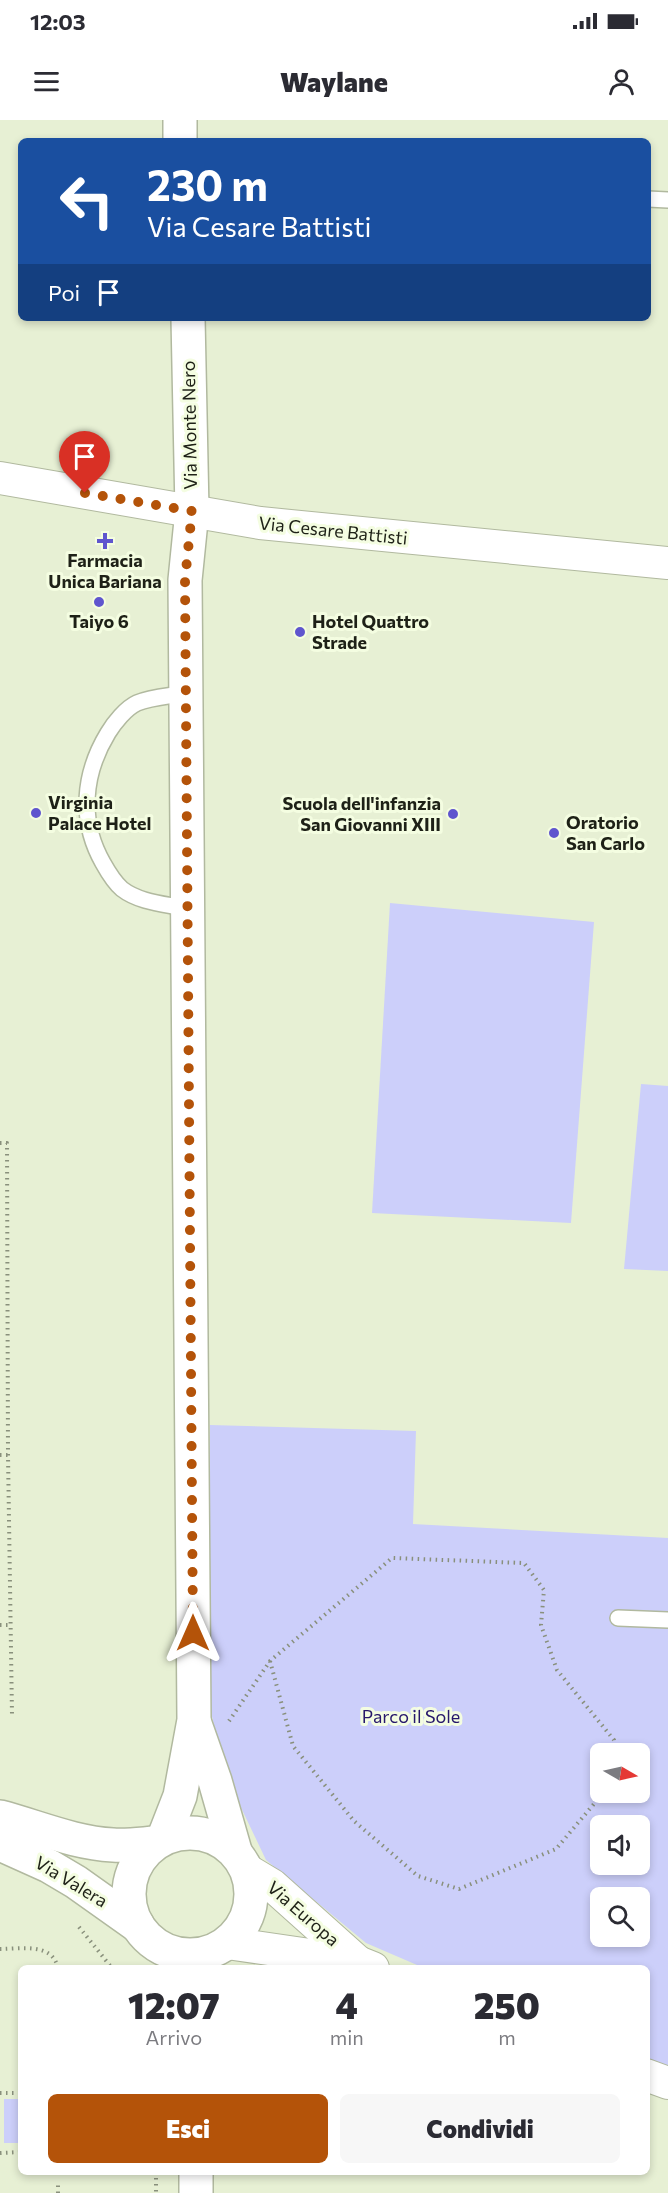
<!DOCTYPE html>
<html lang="it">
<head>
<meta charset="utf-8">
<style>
  :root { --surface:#fff; --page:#f7f7f7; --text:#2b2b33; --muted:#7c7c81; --accent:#b45309 }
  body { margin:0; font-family:Commissioner,sans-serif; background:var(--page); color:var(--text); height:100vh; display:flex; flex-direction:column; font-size:22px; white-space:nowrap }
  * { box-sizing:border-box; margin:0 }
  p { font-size:20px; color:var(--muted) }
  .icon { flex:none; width:33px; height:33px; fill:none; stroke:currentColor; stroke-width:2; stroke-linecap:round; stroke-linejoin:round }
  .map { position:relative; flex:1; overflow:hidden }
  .side { position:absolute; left:18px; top:1845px; width:632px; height:210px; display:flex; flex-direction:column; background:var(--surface); border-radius:9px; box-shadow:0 3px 9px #0003 }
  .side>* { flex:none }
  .banner { position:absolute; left:18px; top:18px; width:633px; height:183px; border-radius:9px; box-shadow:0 3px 9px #0003; background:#1a4fa0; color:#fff; overflow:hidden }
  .needle { width:39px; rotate:99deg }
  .buttons { position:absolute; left:590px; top:1623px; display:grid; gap:12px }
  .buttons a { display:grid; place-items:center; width:60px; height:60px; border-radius:9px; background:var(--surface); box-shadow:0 3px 9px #0003; font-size:30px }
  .pin { position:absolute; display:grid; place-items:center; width:51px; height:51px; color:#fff; margin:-62px -26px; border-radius:50% 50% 50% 0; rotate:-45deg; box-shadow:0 0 6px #0007 }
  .pin .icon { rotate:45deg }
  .me { position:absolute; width:66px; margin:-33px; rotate:0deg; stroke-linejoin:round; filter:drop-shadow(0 0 4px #0008) }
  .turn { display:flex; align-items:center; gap:21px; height:126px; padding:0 30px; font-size:27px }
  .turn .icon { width:78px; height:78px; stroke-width:2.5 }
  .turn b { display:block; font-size:42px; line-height:51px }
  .then { display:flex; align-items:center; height:57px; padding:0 30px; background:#0003; gap:12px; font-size:22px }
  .eta { display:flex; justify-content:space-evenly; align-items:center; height:102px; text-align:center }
  .eta b { font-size:36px; font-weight:800; line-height:42px }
  .action { display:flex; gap:12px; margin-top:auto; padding:12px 30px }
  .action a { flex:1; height:69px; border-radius:9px; background:var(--accent); color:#fff; font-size:24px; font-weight:800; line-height:69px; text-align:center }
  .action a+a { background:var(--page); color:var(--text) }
  .status { display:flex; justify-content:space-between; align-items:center; height:42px; padding:0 30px; background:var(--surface); direction:ltr }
  .status svg { height:16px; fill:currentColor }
  header { display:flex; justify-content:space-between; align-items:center; height:78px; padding:0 30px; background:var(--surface); font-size:27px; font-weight:800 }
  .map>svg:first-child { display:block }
</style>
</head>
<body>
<div class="status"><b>12:03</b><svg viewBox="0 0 49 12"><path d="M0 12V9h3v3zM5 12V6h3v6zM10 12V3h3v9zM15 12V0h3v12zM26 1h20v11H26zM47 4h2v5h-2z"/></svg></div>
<header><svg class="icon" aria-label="menu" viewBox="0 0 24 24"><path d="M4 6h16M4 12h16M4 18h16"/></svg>Waylane<svg class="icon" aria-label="person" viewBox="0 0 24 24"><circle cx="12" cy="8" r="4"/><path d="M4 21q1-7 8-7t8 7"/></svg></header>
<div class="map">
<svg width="668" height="2073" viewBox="0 0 668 2073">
  <rect width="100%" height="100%" fill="#e7f0d4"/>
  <g fill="#cccffa" fill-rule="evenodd">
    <polygon points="390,783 594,802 571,1103 372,1093"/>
    <polygon points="641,964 668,966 668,1151 624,1149"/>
    <path d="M 210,1305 L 416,1311 L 413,1404 L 668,1418 L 668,1953 L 647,1944 L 646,1848 L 424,1848 L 366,1823 L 266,1740 L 225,1654 L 206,1570 ZM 600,1634 L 639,1634 L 639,1672 L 600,1672 ZM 600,1706 L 639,1706 L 639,1744 L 600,1744 ZM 600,1778 L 639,1778 L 639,1816 L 600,1816 Z"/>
    <rect x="4" y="1979" width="17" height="44"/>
  </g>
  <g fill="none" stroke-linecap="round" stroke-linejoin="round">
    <defs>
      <g id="lane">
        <polyline points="648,79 668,80"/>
        <path d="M 186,573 C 171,576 151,577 137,583 C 126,588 114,603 108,613 C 83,654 79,701 103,743 C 108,752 115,763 122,769 C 140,783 167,784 188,789"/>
        <polyline points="618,1498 668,1500"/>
      </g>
      <g id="street">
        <polyline points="0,358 260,403 668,443"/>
        <polyline points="247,1750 272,1765 358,1842"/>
        <polyline points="227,1823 358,1842 373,1848"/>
        <polyline points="646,1955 668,1963"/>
      </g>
      <g id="secondary">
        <polyline points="180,0 180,21"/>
        <polyline points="195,1604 215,1661 235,1731"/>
        <path d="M 0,1697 C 38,1707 74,1723 113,1725 C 127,1726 141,1724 155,1723"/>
        <circle cx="190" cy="1774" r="61"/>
        <polyline points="164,1717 180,1676 194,1600 185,460 192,391 188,198"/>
        <polyline points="0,1724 49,1746 76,1762 138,1806"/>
        <polyline points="196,2052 196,2073"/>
      </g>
    </defs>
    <use href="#lane" stroke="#b1b99f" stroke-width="18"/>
    <use href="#street" stroke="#b1b99f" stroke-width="34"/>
    <use href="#secondary" stroke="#b1b99f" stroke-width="36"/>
    <g stroke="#89907c" stroke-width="4" stroke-dasharray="1.5 4.5" stroke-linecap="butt">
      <polyline points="0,1023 7,1023 8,1335 12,1595"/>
      <polyline points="0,1335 8,1335"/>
      <polyline points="0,1505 12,1505"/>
      <polyline points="270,1541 293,1626 354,1701 418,1756 459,1769 556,1729 604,1672"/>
      <polyline points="229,1601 270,1541 392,1438 524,1443 544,1470 541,1505 557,1550 614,1620 616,1634"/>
      <polyline points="79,1807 112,1848"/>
      <path d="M 0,1829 C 21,1829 52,1822 58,1848"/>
      <polyline points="0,1973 21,1973"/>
      <polyline points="0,2033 21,2032"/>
      <polyline points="156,2052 156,2073"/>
      <polyline points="58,2073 58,2065"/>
    </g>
    <use href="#lane" stroke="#fff" stroke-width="15"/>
    <use href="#street" stroke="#fff" stroke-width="32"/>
    <use href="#secondary" stroke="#fff" stroke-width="33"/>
  </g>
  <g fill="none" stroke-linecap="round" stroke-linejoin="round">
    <polyline stroke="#b45309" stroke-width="10" stroke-dasharray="0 18" points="85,373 192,391 185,460 193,1513"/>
  </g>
  <g fill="#5f55ce" stroke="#f4fde1" stroke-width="2">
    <path d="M102 412h6v6h6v6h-6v6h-6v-6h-6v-6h6z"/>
    <circle cx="99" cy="482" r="6"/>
    <circle cx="300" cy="512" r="6"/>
    <circle cx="36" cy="693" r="6"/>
    <circle cx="453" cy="694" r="6"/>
    <circle cx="554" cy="713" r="6"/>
  </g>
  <g text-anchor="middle" stroke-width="6" stroke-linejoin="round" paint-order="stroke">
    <g font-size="18" fill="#1e2117" stroke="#f4fde1">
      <text transform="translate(190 305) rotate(-91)" y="6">Via Monte Nero</text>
      <text transform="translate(333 411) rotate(6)" y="6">Via Cesare Battisti</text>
      <text transform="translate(71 1762) rotate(31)" y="6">Via Valera</text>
      <text transform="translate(303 1794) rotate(41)" y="6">Via Europa</text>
    </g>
    <g font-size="18" font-weight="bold" fill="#1e2117" stroke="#f4fde1" text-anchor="start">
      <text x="105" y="447" text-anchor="middle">Farmacia<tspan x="105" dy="21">Unica Bariana</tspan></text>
      <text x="99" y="508" text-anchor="middle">Taiyo 6</text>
      <text x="312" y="508">Hotel Quattro<tspan x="312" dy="21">Strade</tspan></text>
      <text x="48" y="689">Virginia<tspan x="48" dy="21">Palace Hotel</tspan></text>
      <text x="441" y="690" text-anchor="end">Scuola dell'infanzia<tspan x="441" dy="21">San Giovanni XIII</tspan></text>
      <text x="566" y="709">Oratorio<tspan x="566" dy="21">San Carlo</tspan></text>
    </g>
    <g font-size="18" fill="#26176b" stroke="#f4fde1">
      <text x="411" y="1603">Parco il Sole</text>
    </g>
  </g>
</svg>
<div class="buttons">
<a><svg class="needle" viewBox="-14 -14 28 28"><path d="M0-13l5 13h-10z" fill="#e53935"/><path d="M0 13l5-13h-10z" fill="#7c7c81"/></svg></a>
<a><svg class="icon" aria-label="sound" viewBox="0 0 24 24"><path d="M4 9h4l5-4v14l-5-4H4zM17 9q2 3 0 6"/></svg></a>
<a><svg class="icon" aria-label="search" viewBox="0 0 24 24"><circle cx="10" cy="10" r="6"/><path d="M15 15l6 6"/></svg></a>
</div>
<div class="pin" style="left:85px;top:373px;background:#d93025"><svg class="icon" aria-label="arrive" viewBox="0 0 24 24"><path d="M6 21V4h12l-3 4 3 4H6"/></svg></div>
<svg class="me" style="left:193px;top:1513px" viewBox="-20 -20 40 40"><path d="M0-17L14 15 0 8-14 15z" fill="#b45309" stroke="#fff" stroke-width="4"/></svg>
<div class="banner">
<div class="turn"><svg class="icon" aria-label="left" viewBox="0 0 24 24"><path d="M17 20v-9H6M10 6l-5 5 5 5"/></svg><div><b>230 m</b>Via Cesare Battisti</div></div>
<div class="then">Poi<svg class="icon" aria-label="arrive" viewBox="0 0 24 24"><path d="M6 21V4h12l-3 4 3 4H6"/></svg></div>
</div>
<section class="side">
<div class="eta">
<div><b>12:07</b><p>Arrivo</p></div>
<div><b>4</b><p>min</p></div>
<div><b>250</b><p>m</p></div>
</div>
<div class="action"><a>Esci</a><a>Condividi</a></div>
</section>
</div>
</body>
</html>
